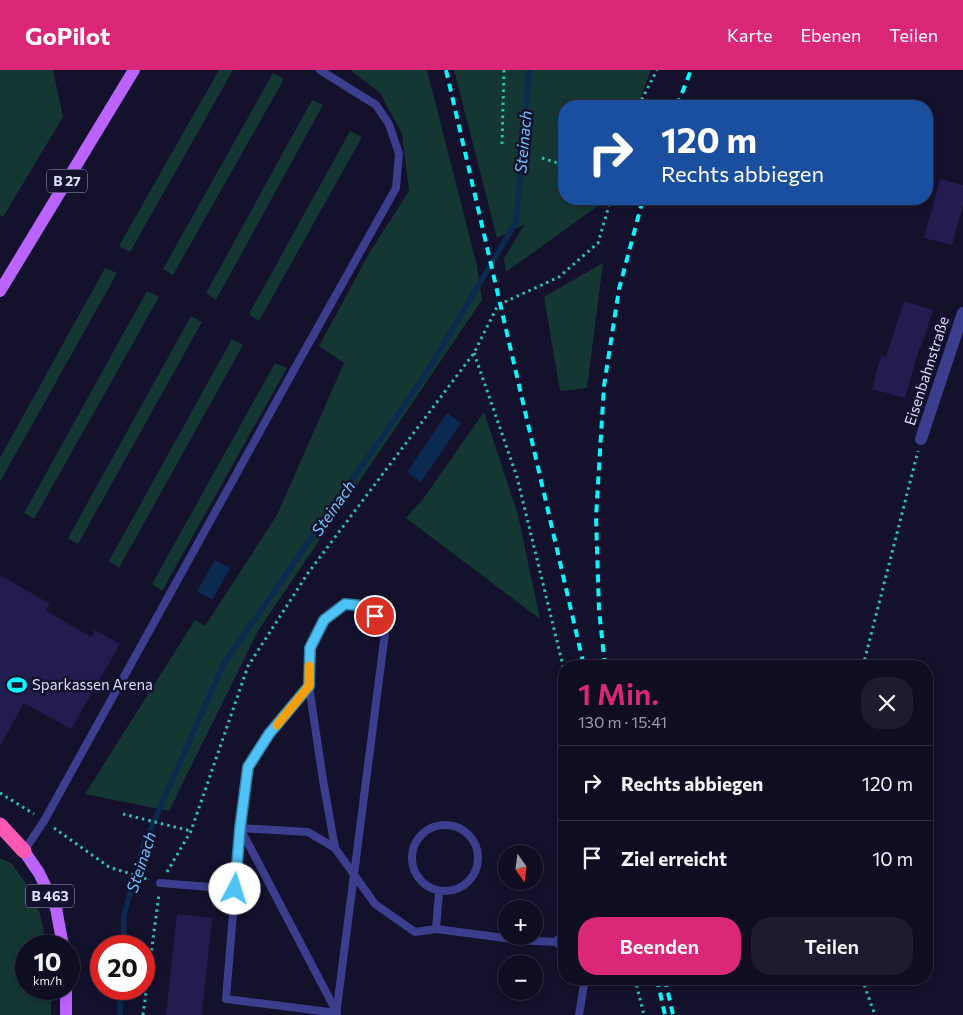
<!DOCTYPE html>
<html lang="de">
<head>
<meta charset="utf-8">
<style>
  :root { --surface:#0f0d21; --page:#1d1b2e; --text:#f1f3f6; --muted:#9b9ca5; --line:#2f2d3f; --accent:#db2777 }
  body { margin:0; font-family:Commissioner,sans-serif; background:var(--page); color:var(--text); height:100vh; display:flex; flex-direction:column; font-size:19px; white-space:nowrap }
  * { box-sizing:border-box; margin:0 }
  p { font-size:16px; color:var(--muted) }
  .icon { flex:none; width:28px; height:28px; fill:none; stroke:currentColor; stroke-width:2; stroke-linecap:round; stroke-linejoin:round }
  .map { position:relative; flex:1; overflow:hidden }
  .sheet { position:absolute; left:558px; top:590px; width:375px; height:325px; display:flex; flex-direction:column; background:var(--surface); border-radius:20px; box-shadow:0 2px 8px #0003,0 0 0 1px var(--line) }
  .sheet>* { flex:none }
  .guide { position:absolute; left:558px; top:30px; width:375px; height:105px; border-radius:20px; box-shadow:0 2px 8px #0003,0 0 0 1px var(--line); background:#1a4fa0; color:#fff; overflow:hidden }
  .needle { width:32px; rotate:166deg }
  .buttons { position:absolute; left:498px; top:775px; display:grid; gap:10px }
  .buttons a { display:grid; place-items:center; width:45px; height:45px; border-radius:50%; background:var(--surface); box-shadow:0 2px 8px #0003,0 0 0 1px var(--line); font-size:25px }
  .speed { position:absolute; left:15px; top:865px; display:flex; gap:10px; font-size:25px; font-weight:700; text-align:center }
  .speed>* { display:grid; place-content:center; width:65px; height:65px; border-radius:50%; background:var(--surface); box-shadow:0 2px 8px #0003,0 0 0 1px var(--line); line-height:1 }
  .speed small { font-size:12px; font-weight:400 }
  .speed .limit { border:8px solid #d22; background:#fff; color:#111 }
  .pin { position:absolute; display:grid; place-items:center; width:42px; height:42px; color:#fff; margin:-21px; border:2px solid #fff; border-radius:50%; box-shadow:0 1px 5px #0007 }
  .me { position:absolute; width:55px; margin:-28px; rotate:5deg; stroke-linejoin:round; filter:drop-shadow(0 0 4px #0008) }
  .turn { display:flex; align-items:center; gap:18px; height:105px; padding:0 20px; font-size:22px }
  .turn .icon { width:65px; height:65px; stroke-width:2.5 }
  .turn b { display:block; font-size:35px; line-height:42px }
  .round { display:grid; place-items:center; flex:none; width:52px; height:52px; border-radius:20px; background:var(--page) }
  .head { display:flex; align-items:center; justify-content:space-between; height:85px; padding:0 20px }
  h1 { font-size:30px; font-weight:600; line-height:38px; color:var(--accent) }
  .primary-button { display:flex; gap:10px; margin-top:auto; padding:10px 20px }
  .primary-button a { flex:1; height:58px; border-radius:20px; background:var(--accent); color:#fff; font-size:20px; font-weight:600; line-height:58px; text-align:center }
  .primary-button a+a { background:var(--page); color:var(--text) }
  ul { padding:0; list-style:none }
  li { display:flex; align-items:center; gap:15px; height:75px; padding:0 20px; border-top:1px solid var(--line) }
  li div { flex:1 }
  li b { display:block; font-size:19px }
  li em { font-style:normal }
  header { display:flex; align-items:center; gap:30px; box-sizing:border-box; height:70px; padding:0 25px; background:var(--accent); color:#fff }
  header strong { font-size:24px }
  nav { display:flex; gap:28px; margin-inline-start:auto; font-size:18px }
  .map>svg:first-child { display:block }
</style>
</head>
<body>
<header>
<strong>GoPilot</strong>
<nav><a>Karte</a><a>Ebenen</a><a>Teilen</a></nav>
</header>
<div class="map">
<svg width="963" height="945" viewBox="0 0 963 945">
  <rect width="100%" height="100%" fill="#14112c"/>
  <g fill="#143733">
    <polygon points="0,0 53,0 63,47 3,147 0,145"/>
    <polygon points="219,0 233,0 130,182 119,176"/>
    <polygon points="350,0 427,0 477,196 482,230 258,561 169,741 85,724 195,550 205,556 277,445 344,293 319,276 370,182 409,121 402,64 380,23"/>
    <polygon points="454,0 651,0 637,36 564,36 564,129 602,129 599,135 506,202 504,188 525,154 497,168"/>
    <polygon points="273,3 284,9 173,205 163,199"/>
    <polygon points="312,30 323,35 216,230 206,223"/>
    <polygon points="350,61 362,67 259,251 249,244"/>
    <polygon points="603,193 587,318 560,321 544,227"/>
    <polygon points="105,198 117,203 0,412 0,388"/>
    <polygon points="147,221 159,227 34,449 24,443"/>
    <polygon points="191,246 202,252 78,474 68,468"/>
    <polygon points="232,269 243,275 119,498 109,491"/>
    <polygon points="275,293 287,298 162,521 152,514"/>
    <polygon points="484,342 518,445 540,549 406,448 423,429"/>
    <polygon points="0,788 11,793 25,812 40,844 47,876 26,876 26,919 51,919 51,945 0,945"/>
  </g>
  <g fill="#0c2a50">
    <polygon points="447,343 461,353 421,412 407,402"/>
    <polygon points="215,490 230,498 212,530 197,521"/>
  </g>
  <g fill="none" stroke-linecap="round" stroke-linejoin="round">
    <g stroke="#0c2a50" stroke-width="5.5">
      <polyline points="123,876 124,845 144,774 224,593 424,307 516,152 529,0"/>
      <polyline points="120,945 121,919"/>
    </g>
  </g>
  <g fill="#231c4e">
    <polygon points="940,109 963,115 963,135 952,175 924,168"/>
    <polygon points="904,231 933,240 921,277 920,276 905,328 872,319 881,286 886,287"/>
    <polygon points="0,505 50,534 46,541 91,567 95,560 120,574 71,659 24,633 0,676"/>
    <polygon points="177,844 212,848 202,945 166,945"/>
  </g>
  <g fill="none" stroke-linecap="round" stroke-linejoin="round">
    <g stroke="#2ec1ae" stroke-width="3" stroke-dasharray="2.5 4" stroke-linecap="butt">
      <polyline points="640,36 642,29 657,0"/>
      <polyline points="502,74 504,0"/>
      <polyline points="542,88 564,95"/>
      <polyline points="474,283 517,407 564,600"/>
      <polyline points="863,596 918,381"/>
      <polyline points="0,723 34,744"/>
      <polyline points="123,744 191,761"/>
      <polyline points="54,758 109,797 150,810"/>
      <polyline points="167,802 191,761 248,596 308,503 474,283 498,235 559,207 598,173 611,129"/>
      <polyline points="635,909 644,945"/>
      <polyline points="862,909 875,945"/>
      <polyline points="143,945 159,824"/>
    </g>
    <g stroke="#3b3e8c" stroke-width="8">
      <circle cx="445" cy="788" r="33"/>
      <polyline points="240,758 337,943 226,929 240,758 248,697 269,664 309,616"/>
      <polyline points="240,758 308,762 335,778"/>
      <polyline points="24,781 44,751 300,289 396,118 399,84 389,54 376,35 320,0"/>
      <polyline points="160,813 235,819"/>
      <polyline points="436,859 439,822"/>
      <polyline points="556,872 564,863"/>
      <polyline points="336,945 386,555 364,535 345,534 324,549 310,578 309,616 323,710 335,778 375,834 415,862 436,859 519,870 556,872 564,880"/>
      <polyline points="579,945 585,909"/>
    </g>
    <polyline stroke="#3b3e8c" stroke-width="12" points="921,369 963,243"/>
    <g stroke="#ba63ff" stroke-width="12">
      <polyline points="0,221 134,0"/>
      <polyline points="24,781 39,803 56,838 63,876"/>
      <polyline points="66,919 66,945"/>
    </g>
    <polyline stroke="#ff57b4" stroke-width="15" points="0,755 24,781"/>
    <g stroke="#08f8ff" stroke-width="4" stroke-dasharray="8 6" stroke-linecap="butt">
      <polyline points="446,0 584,596"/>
      <polyline points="677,36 691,0"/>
      <polyline points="605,596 599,540 596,447 604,316 619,219 643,129"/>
      <polyline points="657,909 665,945"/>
      <polyline points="665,909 673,945"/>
    </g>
  </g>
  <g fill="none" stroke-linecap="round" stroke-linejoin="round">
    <defs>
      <polyline id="route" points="235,819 240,758 248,697 269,664 309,616 310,578 324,550 345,534 364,536 375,546"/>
    </defs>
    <use href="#route" stroke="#337fa1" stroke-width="12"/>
    <use href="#route" stroke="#4fc3f7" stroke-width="9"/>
    <polyline stroke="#f59e0b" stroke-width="9" points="277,655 309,616 309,596"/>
  </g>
  <defs>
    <symbol id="stadium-bare" viewBox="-9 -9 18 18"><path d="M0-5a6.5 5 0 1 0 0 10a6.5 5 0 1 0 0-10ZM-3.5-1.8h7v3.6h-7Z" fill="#08f8ff" stroke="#14112c" stroke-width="2.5" paint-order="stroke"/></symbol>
  </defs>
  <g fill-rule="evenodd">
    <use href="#stadium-bare" x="3" y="601" width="28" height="28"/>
  </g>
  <g text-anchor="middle" stroke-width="5" stroke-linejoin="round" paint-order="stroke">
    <g fill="#14112c" stroke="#a19fc0" stroke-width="1">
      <rect x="47" y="99.5" width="40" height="23" rx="4"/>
      <rect x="26" y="814.5" width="48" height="23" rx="4"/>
    </g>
    <g font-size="14" font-weight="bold" fill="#dedcff">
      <text x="67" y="116">B 27</text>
      <text x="50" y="831">B 463</text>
    </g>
    <g font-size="15" fill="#dedcff" stroke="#14112c">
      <text transform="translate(927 301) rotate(-72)" y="5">Eisenbahnstraße</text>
    </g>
    <g font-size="15" fill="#dedcff" stroke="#14112c" text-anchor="start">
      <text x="32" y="620">Sparkassen Arena</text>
    </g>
    <g font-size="16" font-style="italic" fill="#6ac5ff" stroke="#14112c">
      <text transform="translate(523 72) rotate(-85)" y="6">Steinach</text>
      <text transform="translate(333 438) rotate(-55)" y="6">Steinach</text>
      <text transform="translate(141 792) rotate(-72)" y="6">Steinach</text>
    </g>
  </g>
</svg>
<div class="buttons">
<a><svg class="needle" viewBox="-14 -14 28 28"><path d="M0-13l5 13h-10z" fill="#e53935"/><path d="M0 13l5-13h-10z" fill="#9b9ca5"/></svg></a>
<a>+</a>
<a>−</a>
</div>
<div class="speed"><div>10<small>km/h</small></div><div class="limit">20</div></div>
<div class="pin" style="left:375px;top:546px;background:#d93025"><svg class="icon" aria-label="arrive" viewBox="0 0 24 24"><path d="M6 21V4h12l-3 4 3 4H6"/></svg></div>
<svg class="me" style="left:235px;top:819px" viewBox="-20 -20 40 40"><circle r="19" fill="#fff"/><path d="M0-13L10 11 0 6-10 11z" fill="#4fc3f7"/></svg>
<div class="guide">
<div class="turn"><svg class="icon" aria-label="right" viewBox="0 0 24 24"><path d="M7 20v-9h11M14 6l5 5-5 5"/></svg><div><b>120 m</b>Rechts abbiegen</div></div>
</div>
<section class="sheet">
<div class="head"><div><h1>1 Min.</h1><p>130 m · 15:41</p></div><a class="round"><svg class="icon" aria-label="close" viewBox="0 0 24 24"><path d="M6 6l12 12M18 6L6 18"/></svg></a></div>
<ul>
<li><svg class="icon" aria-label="right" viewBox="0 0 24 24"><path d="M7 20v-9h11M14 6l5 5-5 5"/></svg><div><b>Rechts abbiegen</b></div><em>120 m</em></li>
<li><svg class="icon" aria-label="arrive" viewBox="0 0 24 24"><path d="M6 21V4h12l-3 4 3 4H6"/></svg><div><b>Ziel erreicht</b></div><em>10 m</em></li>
</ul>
<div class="primary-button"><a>Beenden</a><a>Teilen</a></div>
</section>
</div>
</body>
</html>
